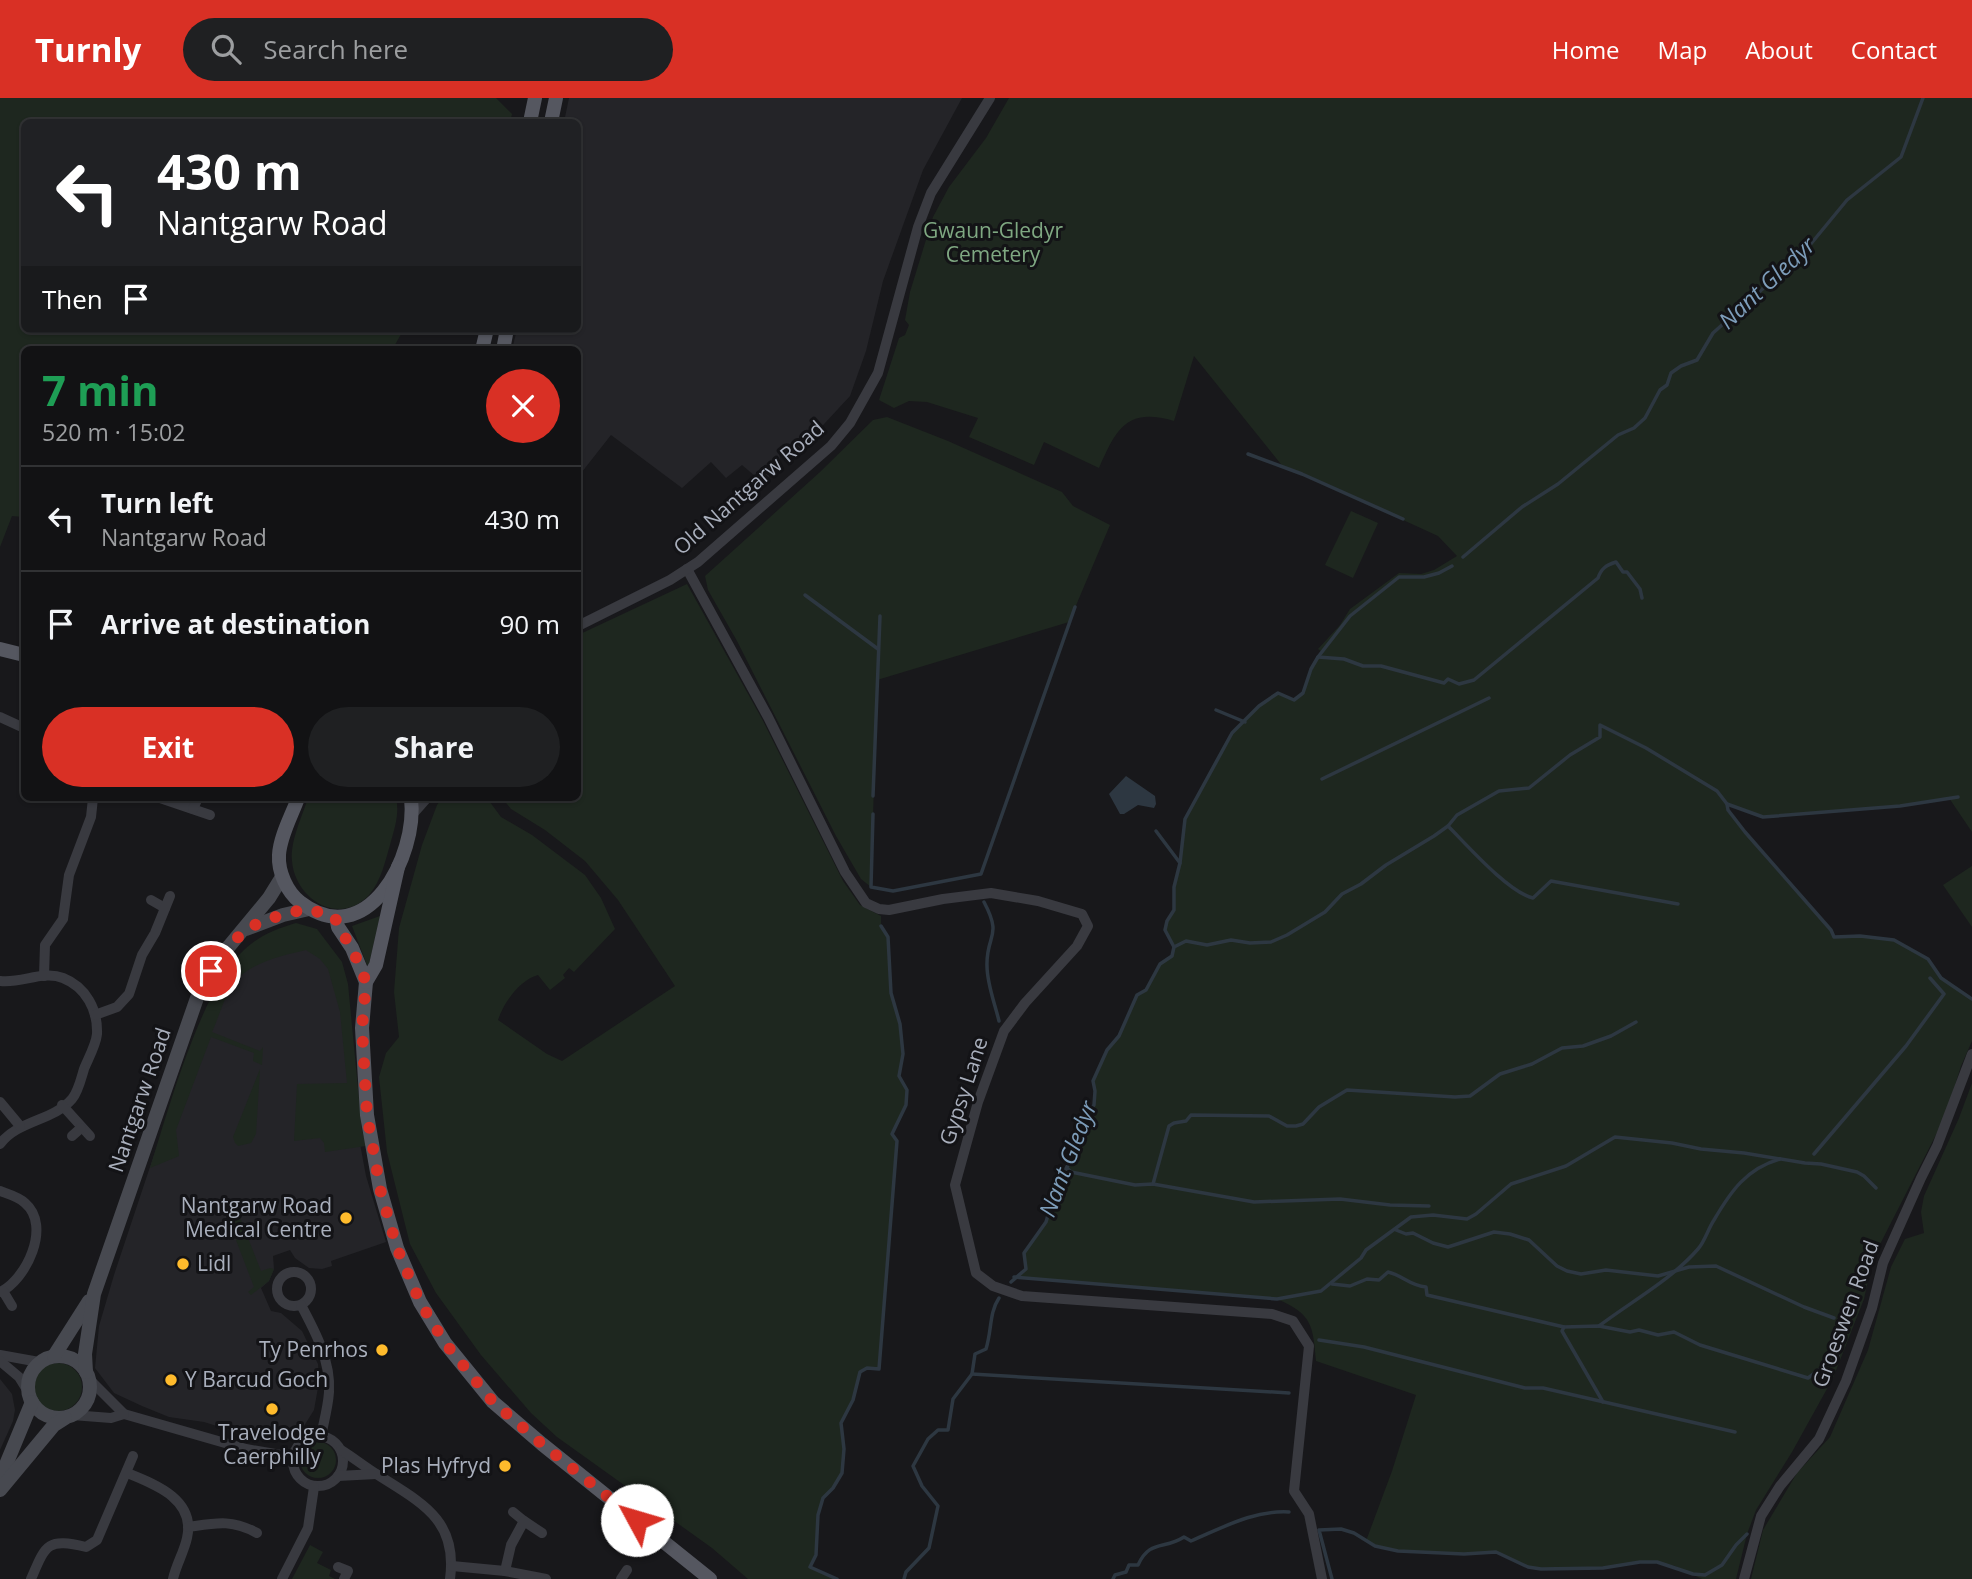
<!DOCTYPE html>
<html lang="en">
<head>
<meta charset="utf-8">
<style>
  :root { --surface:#121214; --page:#1f2022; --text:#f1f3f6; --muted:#9c9ea0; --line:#313234; --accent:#d93025 }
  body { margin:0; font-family:"Open Sans",sans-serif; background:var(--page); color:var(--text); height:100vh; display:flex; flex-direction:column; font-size:26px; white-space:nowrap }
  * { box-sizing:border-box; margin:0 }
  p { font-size:23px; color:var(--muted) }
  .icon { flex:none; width:38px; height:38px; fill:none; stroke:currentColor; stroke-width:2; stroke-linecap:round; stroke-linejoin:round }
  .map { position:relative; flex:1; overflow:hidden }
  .details { position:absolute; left:21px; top:248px; width:560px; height:455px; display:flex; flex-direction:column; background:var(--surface); border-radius:10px; box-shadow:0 2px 5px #0004,0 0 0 2px var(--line) }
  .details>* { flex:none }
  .hud { position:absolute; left:21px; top:21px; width:560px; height:214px; border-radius:10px; box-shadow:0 2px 5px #0004,0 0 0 2px var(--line); background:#202124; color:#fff; overflow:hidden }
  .pin { position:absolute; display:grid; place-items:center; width:60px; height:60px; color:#fff; margin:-30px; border:4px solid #fff; border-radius:50%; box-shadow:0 2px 7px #0007 }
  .me { position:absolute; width:77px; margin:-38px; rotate:309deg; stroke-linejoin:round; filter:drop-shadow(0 0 5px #0008) }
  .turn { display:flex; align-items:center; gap:24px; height:147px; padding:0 21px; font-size:32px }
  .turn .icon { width:91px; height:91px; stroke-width:2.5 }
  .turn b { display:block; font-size:49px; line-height:60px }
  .then { display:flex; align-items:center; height:66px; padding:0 21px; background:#0003; gap:14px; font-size:26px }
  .round { display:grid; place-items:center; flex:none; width:74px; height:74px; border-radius:37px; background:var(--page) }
  .overview { display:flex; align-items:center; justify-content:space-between; height:119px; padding:0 21px }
  h1 { font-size:42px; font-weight:700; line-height:52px; color:#1e9e55 }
  .primary-button { display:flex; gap:14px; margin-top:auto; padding:14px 21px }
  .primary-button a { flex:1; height:80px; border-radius:42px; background:var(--accent); color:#fff; font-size:28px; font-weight:700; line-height:80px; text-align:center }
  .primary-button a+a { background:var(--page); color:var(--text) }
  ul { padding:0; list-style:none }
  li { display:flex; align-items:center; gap:21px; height:105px; padding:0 21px; border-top:2px solid var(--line) }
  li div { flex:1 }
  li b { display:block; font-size:26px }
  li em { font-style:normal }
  header { display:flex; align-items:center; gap:42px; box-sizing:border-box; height:98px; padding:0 35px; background:var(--accent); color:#fff }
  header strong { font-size:33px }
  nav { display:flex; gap:38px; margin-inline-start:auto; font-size:24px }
  .search { width:490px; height:63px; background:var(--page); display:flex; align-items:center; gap:18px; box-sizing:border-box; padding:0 24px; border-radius:38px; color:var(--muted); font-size:26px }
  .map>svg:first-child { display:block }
</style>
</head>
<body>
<header>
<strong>Turnly</strong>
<div class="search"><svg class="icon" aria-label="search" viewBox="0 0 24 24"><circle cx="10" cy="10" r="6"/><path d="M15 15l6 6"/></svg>Search here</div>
<nav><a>Home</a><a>Map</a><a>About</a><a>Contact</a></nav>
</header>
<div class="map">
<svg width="1972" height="1481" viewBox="0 0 1972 1481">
  <rect width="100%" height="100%" fill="#18181b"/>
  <g fill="#242428">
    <polygon points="569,0 962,0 923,72 883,183 866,253 850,298 800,352 789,347 779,353 781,369 762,384 742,367 726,380 711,364 682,390 611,337 578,379 578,252 512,252 517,231 578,231 578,24 564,24"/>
    <polygon points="296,828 340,877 358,1035 366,1078 386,1144 331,1163 332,1168 322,1171 309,1170 295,1160 290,1152 273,1158 274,1171 269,1183 261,1190 271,1213 281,1215 302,1233 318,1266 319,1284 314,1312 304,1328 295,1335 265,1343 204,1324 169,1319 142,1308 114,1295 95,1270 99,1228 114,1177 170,1009 222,885"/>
    <polygon points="0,1281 12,1296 15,1312 13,1323 0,1352"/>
  </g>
  <g fill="#1e271f">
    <polygon points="0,0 496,0 512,16 510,24 24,24 24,231 404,231 392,252 24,252 24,419 12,418 0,449"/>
    <path d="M 1009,0 L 1972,0 L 1972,734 L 1949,700 L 1900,708 L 1763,719 L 1727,707 C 1731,725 1813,812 1831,832 L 1834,839 L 1860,838 L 1894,842 L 1928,861 L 1941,880 L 1972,901 L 1972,943 L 1961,968 L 1945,1019 L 1873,1160 L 1864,1201 L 1833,1280 L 1792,1354 L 1756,1412 L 1747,1436 L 1736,1481 L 1702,1481 L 1675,1468 L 1657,1464 L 1640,1464 L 1603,1470 L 1541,1471 L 1528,1469 L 1496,1454 L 1464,1456 L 1398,1453 L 1375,1448 L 1366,1443 L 1392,1373 L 1416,1297 L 1316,1263 C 1313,1227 1312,1216 1277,1201 L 1014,1179 L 1026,1171 L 1024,1155 L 1046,1124 L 1057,1086 L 1075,1055 L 1081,1025 L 1094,1007 L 1095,993 L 1093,983 L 1107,952 L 1119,938 L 1137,897 L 1146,891 L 1160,866 L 1172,857 L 1174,849 L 1165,832 L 1167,823 L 1174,812 L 1174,789 L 1180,765 L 1185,721 L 1233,635 L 1259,608 L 1278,595 L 1294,602 C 1309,591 1310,569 1322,554 L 1318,551 L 1340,527 L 1350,511 L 1399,475 L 1421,476 L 1434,472 L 1457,458 L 1438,438 L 1331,389 L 1284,370 L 1194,258 L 1174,323 C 1126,309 1116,332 1099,370 L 1044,344 L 1034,367 L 969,339 L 978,320 L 927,304 L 909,303 L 894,310 L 879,302 L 899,240 L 905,237 L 909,227 L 905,222 L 910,194 L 933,119 L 949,89 L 986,40 Z"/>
    <polygon points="887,319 948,343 1062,394 1073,408 1110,427 1069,524 877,582 871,789 861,781 836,738 737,543 708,492 705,478 820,374 873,322"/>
    <polygon points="1351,413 1378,425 1353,480 1325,467"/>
    <path d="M 687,486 L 762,621 L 843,783 L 860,807 L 881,818 L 881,828 L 888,839 L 891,895 L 900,926 L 903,956 L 899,978 L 907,992 L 906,1007 L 893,1036 L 897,1043 L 879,1271 L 868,1270 L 860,1274 L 853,1302 L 841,1325 L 844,1351 L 842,1375 L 833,1390 L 823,1400 L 818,1417 L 816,1457 L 810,1468 L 837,1481 L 748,1481 L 712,1450 L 557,1339 L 531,1315 L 481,1257 L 436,1195 L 410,1146 L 387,1054 L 379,979 L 386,955 L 399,939 L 394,894 L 399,830 L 422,747 L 437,707 L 442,700 L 487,700 L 501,719 L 532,737 L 585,777 L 601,800 L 615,831 L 574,874 L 569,870 L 563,877 L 565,880 L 550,892 L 538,877 C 520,882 504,904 498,922 L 547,956 L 562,963 L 675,888 L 618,802 L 585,763 L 545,732 L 511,711 L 502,700 L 578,700 L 578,537 Z"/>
    <path d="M 308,700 L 396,700 C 400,716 394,732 390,747 C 385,764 381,783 369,797 C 339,829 295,801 292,763 C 290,743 302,719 308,700 Z"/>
    <polygon points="1972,768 1972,829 1943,787"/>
    <polygon points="380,818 369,866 367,867 352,828"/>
    <path d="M 296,825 L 317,831 L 342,864 L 348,886 L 362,1032 L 366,1048 L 325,1054 L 324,1045 L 320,1040 L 294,1043 L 297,986 L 347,985 L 340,914 L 328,871 L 320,861 L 306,852 C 280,858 242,866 229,893 C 222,906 218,921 212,934 L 260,953 L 263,949 L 262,967 L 253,963 L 254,955 L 211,939 L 176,1032 L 179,1058 L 150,1070 C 168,1013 201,891 244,852 C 260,837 276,831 296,825 Z"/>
    <polygon points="260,971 256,1036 251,1045 238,1048 235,1045 233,1039"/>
    <polygon points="1972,985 1972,1481 1751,1481 1763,1432 1797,1375 1830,1339 1868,1252 1891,1169 1905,1141 1924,1135 1921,1114 1924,1098 1959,1020"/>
    <polygon points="237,1112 261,1173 270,1170 274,1171 269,1183 251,1197 248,1194 254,1189 226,1116"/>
    <circle cx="58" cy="1289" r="24"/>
    <circle cx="318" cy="1362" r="18"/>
    <polygon points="310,1447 323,1454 317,1465 331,1472 329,1478 335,1481 292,1481"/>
  </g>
  <polygon fill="#2d3741" points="1126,678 1155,698 1156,706 1154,710 1138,707 1124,716 1120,716 1109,696"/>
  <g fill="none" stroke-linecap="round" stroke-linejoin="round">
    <g stroke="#2d3741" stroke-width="3.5">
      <polyline points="1248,356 1302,376 1403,421"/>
      <polyline points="1463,459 1522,409 1558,386 1618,337 1634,330 1645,320 1660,292 1667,287 1671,275 1681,268 1697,262 1713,235 1805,153 1847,102 1901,59 1923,0"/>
      <polyline points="805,497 878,551"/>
      <path d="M 1318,559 L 1344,561 L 1363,568 L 1381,568 L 1444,585 L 1448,581 L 1459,586 L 1474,582 L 1598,480 C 1601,471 1606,467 1616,464 L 1623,474 L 1627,474 L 1640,491 L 1642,500"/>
      <polyline points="1216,612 1245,624"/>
      <polyline points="1322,681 1489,600"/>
      <polyline points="873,698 880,518"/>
      <polyline points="1727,706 1763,719 1900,708 1958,699"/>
      <polyline points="873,716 871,789 893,793 981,776 1075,509"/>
      <path d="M 1448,728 C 1467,747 1508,794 1533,800 L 1551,783 L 1678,806"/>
      <polyline points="1156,733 1180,765"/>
      <path d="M 984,804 C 1003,840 986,836 987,868 C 987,886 995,906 999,923"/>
      <polyline points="1174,849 1186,843 1207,847 1231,842 1250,845 1271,844 1287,837 1325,814 1342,796 1361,786 1386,767 1434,738 1448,728 1457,717 1499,693 1529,690 1570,657 1600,639 1600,627 1646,650 1717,693 1727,706 1728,712 1745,734 1831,832 1834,839 1860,838 1894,842 1928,861 1941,880 1972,901"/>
      <polyline points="1814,1056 1906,948 1944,896 1930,880"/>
      <polyline points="1067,1070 1071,1074 1135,1087 1153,1086 1254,1104 1340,1101 1390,1107 1429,1108"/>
      <polyline points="1153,1086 1169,1028 1174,1025 1186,1023 1191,1017 1269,1018 1287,1028 1296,1028 1303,1026 1319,1009 1347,992 1455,999 1470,998 1500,976 1532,966 1562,950 1583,948 1611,938 1636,924"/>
      <polyline points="1396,1132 1406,1136 1413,1135 1433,1145 1448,1149 1494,1134 1510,1136 1529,1142 1557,1168 1567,1173 1581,1176 1606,1172 1658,1178 1689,1169 1716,1168 1804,1209 1834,1220"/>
      <polyline points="1014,1179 1277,1201 1321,1193 1361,1160 1366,1152 1411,1119 1433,1117 1467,1121 1476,1116 1511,1086 1566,1068 1615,1039 1672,1045 1701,1051 1744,1055 1805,1065 1821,1066 1857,1074 1864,1078 1876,1090"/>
      <polyline points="1011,1184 1026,1171 1024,1155 1046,1124 1057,1086 1075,1055 1081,1025 1094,1007 1095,993 1093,983 1107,952 1119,938 1137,897 1146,892 1160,866 1172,858 1174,849 1165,832 1167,823 1174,812 1174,789 1180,765 1185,721 1232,635 1259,608 1278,595 1294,602 1303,595 1311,571 1318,559 1350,518 1399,479 1424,479 1439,475 1452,468"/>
      <path d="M 1332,1186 L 1350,1188 L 1367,1181 L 1379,1182 L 1388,1174 C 1402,1177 1410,1188 1426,1189 L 1427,1197 L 1564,1229 L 1599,1228 L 1630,1234 L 1639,1232 L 1658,1237 L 1674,1234 L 1700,1247 L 1808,1280 L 1838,1258"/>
      <path d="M 1599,1228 C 1632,1203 1671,1182 1698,1151 C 1705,1143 1708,1131 1714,1122 C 1731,1093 1746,1071 1780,1061"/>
      <polyline points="1564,1229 1562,1233 1603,1304"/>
      <polyline points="1319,1242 1364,1249 1525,1290 1543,1290 1735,1334"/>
      <polyline points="972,1276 1289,1295"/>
      <polyline points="837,1481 810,1469 816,1457 818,1417 823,1400 833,1390 842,1375 844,1351 841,1325 853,1302 860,1274 867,1270 879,1271 897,1043 892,1036 906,1007 907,992 899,978 903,956 900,926 891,895 888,839 881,828"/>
      <path d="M 904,1481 L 906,1474 L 929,1450 L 938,1408 L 922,1388 L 913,1368 L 928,1341 L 938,1332 L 948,1332 L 953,1301 L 972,1276 L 975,1256 L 986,1251 C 992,1232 989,1215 999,1200"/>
      <path d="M 1113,1481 L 1115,1477 L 1126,1474 L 1129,1467 L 1138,1467 C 1150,1441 1164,1452 1184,1439 L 1191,1443 C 1224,1429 1254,1412 1289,1414"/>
      <polyline points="1332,1481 1319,1432 1341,1431 1354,1435 1375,1448 1398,1453 1464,1456 1496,1454 1528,1469 1541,1471 1603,1470 1640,1464 1657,1464 1693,1476 1705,1477 1722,1467 1736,1447 1747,1436"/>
    </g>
    <g stroke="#393a40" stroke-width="10">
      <polyline points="687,471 768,619 845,774 866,805 879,811 889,812 943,801 991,795 1038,803 1082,816 1088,828 1077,848 1025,905 1004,933 978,1004 955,1087 976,1175 993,1188 1022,1198 1272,1216 1293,1223 1309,1248 1294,1393 1309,1416 1322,1481"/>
      <polyline points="578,528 670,482 698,464 831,348 850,325 878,275 918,129 931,95 990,0"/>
      <polyline points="0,619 24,630"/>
      <polyline points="160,700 210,717"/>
      <polyline points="193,711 198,700"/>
      <polyline points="412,717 427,700"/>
      <polyline points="151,802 165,810"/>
      <polyline points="44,878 45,847 63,821 69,777 91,719 93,700"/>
      <path d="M 0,883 C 21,886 43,872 63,880 C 86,889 98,912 97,936 C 96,947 88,961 84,971 C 81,981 78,994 72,1001 C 53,1023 18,1022 0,1046"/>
      <polyline points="95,917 117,909 129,896 142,857 155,835 170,798"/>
      <polyline points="0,1004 20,1028"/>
      <polyline points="62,1007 90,1038"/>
      <polyline points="72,1038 81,1030"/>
      <path d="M 0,1093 C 8,1096 19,1099 25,1105 C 52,1128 26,1182 0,1194"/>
      <circle cx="294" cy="1191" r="17"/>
      <polyline points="3,1193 12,1208"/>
      <path d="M 301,1207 C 315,1233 331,1263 329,1294 C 328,1309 324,1323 321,1338"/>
      <polyline points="0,1257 39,1264"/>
      <polyline points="0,1263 19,1279 27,1292"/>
      <polyline points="89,1281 124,1316 246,1351 293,1359"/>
      <polyline points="72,1317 111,1320 124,1316"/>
      <circle cx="318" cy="1363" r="25"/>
      <path d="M 341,1352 C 354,1360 365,1369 378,1377 C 422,1405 458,1422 450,1481"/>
      <path d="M 127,1375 C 154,1386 196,1401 187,1440 C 184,1454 176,1467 173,1481"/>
      <polyline points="338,1378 376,1376"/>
      <polyline points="513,1414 524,1423"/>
      <path d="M 188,1429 C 216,1425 231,1421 257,1435"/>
      <polyline points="452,1468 505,1473 546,1481"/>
      <polyline points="338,1469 348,1473 344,1481"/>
      <polyline points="505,1473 511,1447 524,1423 542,1435"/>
      <path d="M 31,1481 C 46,1446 47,1440 86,1449 L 97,1442 L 133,1358"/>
      <polyline points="282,1481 308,1430 314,1389"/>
      <polyline points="621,1481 627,1472"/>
      <polyline points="1744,1481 1761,1418 1780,1388 1819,1341 1846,1283 1872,1210 1883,1165 1921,1080 1937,1048 1972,956"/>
    </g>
    <g stroke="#474950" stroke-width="14">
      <polyline points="246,831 283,817 309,811"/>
      <circle cx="59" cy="1289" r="31"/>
      <polyline points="54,1258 89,1203"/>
      <polyline points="86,1274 85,1256 94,1196 197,900 226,852 269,800 282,779"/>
      <polyline points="0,1381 32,1304"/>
      <polyline points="0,1392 54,1327 65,1320"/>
    </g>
    <g stroke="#555760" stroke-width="14">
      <polyline points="530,24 535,0"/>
      <polyline points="551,24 556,0"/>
      <polyline points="482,252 487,231"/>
      <polyline points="503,252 507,231"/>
      <polyline points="0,551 24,557"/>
      <path d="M 298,700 C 292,717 280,738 279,757 C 278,774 287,794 300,804 C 367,856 418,758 411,700"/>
      <polyline points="398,769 376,867 366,884 362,930 367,1017 380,1091 397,1150 420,1204 445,1245 493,1304 542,1346 710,1481"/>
      <polyline points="336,819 338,829 352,850 366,884"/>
    </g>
  </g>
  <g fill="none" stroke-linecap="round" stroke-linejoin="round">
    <path stroke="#d93025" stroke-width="12" stroke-dasharray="0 21.6" d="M 211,873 C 235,839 246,825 288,816 C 294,814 304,810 310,811 C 319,813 325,820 335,819 L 338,829 L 352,850 L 366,884 L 362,930 L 367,1017 L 376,1067 L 380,1091 L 397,1150 L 420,1204 L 445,1245 L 493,1304 L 542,1346 L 637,1422"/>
  </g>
  <g fill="#ffbb2c" stroke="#131316" stroke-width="2.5">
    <circle cx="346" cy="1120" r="7"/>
    <circle cx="183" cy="1166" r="7"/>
    <circle cx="382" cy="1252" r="7"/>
    <circle cx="171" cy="1282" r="7"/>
    <circle cx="272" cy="1311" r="7"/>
    <circle cx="505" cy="1368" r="7"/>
  </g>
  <g text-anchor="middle" stroke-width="6" stroke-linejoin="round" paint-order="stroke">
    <g font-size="21" fill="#7fa882" stroke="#131316">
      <text x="993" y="140">Gwaun-Gledyr<tspan x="993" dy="24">Cemetery</tspan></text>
    </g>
    <g font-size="21" fill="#a9afbc" stroke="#131316">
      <text transform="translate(749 390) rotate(-41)" y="7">Old Nantgarw Road</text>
      <text transform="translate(964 993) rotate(-72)" y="7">Gypsy Lane</text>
      <text transform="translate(140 1002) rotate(-71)" y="7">Nantgarw Road</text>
      <text transform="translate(1846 1216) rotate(-70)" y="7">Groeswen Road</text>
    </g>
    <g font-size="21" fill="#a9afbc" stroke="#131316" text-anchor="end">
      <text x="332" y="1115">Nantgarw Road<tspan x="332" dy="24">Medical Centre</tspan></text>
      <text x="197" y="1173" text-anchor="start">Lidl</text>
      <text x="368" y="1259">Ty Penrhos</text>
      <text x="185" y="1289" text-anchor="start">Y Barcud Goch</text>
      <text x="272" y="1342" text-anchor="middle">Travelodge<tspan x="272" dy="24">Caerphilly</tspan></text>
      <text x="491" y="1375">Plas Hyfryd</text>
    </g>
    <g font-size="23" font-style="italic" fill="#7d9dba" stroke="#131316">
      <text transform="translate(1767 185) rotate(-43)" y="8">Nant Gledyr</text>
      <text transform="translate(1068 1061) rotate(-69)" y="8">Nant Gledyr</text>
    </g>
  </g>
</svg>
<div class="pin" style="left:211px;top:873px;background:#d93025"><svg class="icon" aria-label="arrive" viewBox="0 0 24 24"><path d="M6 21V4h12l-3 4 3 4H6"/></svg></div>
<svg class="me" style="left:637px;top:1422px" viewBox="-20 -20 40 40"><circle r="19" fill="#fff"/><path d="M0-13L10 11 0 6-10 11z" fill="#d93025"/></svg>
<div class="hud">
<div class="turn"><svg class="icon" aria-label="left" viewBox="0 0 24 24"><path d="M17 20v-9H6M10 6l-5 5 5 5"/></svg><div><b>430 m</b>Nantgarw Road</div></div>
<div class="then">Then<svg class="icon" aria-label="arrive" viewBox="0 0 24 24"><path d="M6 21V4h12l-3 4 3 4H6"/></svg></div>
</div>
<section class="details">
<div class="overview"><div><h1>7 min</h1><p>520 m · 15:02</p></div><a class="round" style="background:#d93025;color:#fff"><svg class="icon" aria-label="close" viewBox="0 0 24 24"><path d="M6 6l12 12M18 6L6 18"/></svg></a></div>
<ul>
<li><svg class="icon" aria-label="left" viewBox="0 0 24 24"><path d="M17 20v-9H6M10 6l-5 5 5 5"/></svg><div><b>Turn left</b><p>Nantgarw Road</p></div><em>430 m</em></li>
<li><svg class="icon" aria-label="arrive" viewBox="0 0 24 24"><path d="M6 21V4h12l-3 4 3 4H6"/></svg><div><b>Arrive at destination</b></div><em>90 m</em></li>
</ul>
<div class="primary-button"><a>Exit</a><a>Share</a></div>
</section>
</div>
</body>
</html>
